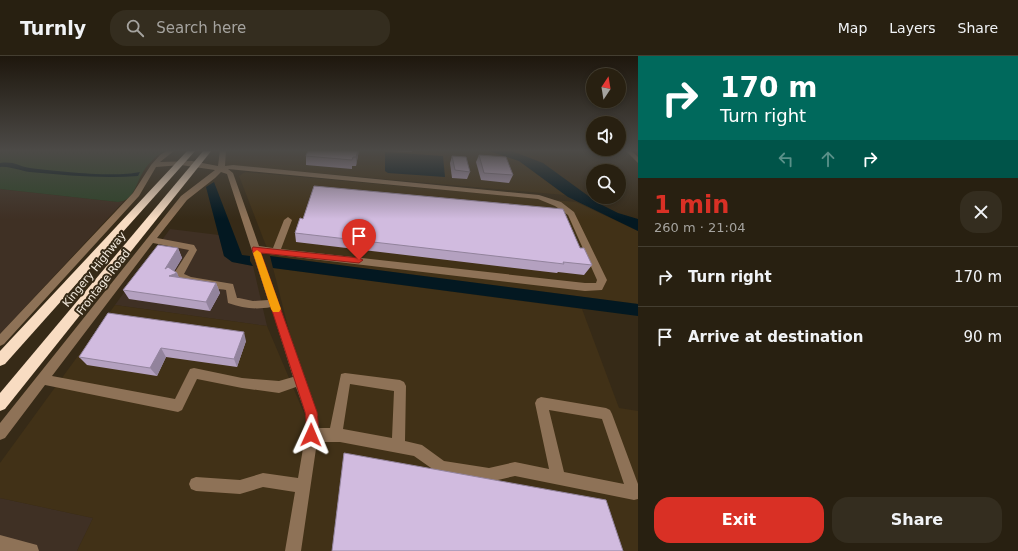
<!DOCTYPE html>
<html lang="en">
<head>
<meta charset="utf-8">
<style>
  :root { --surface:#282011; --page:#342d1f; --text:#f1f3f6; --muted:#a5a39f; --line:#443e31; --accent:#d93025 }
  body { margin:0; font-family:"DejaVu Sans",sans-serif; background:var(--page); color:var(--text); height:100vh; display:flex; flex-direction:column; font-size:15px; white-space:nowrap }
  * { box-sizing:border-box; margin:0 }
  p { font-size:13px; color:var(--muted) }
  .icon { flex:none; width:22px; height:22px; fill:none; stroke:currentColor; stroke-width:2; stroke-linecap:round; stroke-linejoin:round }
  .map { position:relative; flex:1; overflow:hidden }
  .sheet { display:flex; flex-direction:column; background:var(--surface); width:380px }
  .sheet>* { flex:none }
  .hud { background:#00695c; color:#fff; overflow:hidden }
  .needle { width:26px; rotate:12deg }
  .fabs { position:absolute; left:586px; top:12px; display:grid; gap:8px }
  .fabs a { display:grid; place-items:center; width:40px; height:40px; border-radius:50%; background:var(--surface); box-shadow:0 2px 6px #0003,0 0 0 1px var(--line); font-size:20px }
  .pin { position:absolute; display:grid; place-items:center; width:34px; height:34px; color:#fff; margin:-41px -17px; border-radius:50% 50% 50% 0; rotate:-45deg; box-shadow:0 0 4px #0007 }
  .pin .icon { rotate:45deg }
  .me { position:absolute; width:44px; margin:-22px; rotate:1deg; stroke-linejoin:round; filter:drop-shadow(0 0 3px #0008) }
  .turn { display:flex; align-items:center; gap:14px; height:84px; padding:0 16px; font-size:18px }
  .turn .icon { width:52px; height:52px; stroke-width:2.5 }
  .turn b { display:block; font-size:28px; line-height:34px }
  .lanes { display:flex; align-items:center; height:38px; padding:0 16px; background:#0003; justify-content:center; gap:20px; direction:ltr }
  .lanes .off { opacity:.35 }
  .round { display:grid; place-items:center; flex:none; width:42px; height:42px; border-radius:16px; background:var(--page) }
  .head { display:flex; align-items:center; justify-content:space-between; height:68px; padding:0 16px }
  h1 { font-size:24px; font-weight:800; line-height:30px; color:var(--accent) }
  .button { display:flex; gap:8px; margin-top:auto; padding:8px 16px }
  .button a { flex:1; height:46px; border-radius:16px; background:var(--accent); color:#fff; font-size:16px; font-weight:800; line-height:46px; text-align:center }
  .button a+a { background:var(--page); color:var(--text) }
  ul { padding:0; list-style:none }
  li { display:flex; align-items:center; gap:12px; height:60px; padding:0 16px; border-top:1px solid var(--line) }
  li div { flex:1 }
  li b { display:block; font-size:15px }
  li em { font-style:normal }
  header { display:flex; align-items:center; gap:24px; box-sizing:border-box; height:56px; padding:0 20px; background:var(--surface); border-bottom:1px solid var(--line) }
  header strong { font-size:19px }
  nav { display:flex; gap:22px; margin-inline-start:auto; font-size:14px }
  .search { width:280px; height:36px; background:var(--page); display:flex; align-items:center; gap:10px; box-sizing:border-box; padding:0 14px; border-radius:16px; color:var(--muted); font-size:15px }
  main { display:flex; flex:1; min-height:0 }
  .map>svg:first-child { display:block }
</style>
</head>
<body>
<header>
<strong>Turnly</strong>
<div class="search"><svg class="icon" aria-label="search" viewBox="0 0 24 24"><circle cx="10" cy="10" r="6"/><path d="M15 15l6 6"/></svg>Search here</div>
<nav><a>Map</a><a>Layers</a><a>Share</a></nav>
</header>
<main>
<div class="map">
<svg width="638" height="495" viewBox="0 0 638 495">
  <rect width="100%" height="100%" fill="#362a17"/>
  <g fill="#3f3024">
    <polygon points="0,133 118,146 124,145 0,278"/>
    <polygon points="170,173 219,179 224,200 233,206 253,210 267,270 115,249"/>
    <polygon points="0,442 93,462 77,495 0,495"/>
  </g>
  <g fill="#413117">
    <polygon points="225,94 486,94 519,105 565,139 237,110 224,110"/>
    <polygon points="245,116 576,146 638,175 638,248 270,200 239,120"/>
    <polygon points="273,212 582,253 619,352 638,355 638,495 298,495 319,368 296,302"/>
    <polygon points="115,249 267,270 309,369 286,495 77,495 93,462 0,442 0,407"/>
  </g>
  <path fill="#2d4328" d="M 0,94 L 166,94 C 158,98 148,107 143,116 C 136,127 134,145 118,146 L 0,133 Z"/>
  <g fill="#031821">
    <polygon points="486,94 509,94 543,107 598,147 618,157 638,163 638,175 568,141 519,105"/>
    <polygon points="385,96 443,100 445,121 388,117 385,115"/>
    <path d="M 0,107 C 15,105 17,110 30,112 C 57,115 114,122 140,116 L 138,120 C 102,123 66,119 30,116 C 20,115 10,110 0,111 Z"/>
    <polygon points="214,126 242,199 250,200 250,205 253,210 232,206 224,200 206,131"/>
    <polygon points="270,200 638,248 638,260 273,212"/>
  </g>
  <g fill="none" stroke-linecap="round" stroke-linejoin="round">
    <g fill="#8e7257" fill-rule="evenodd">
      <path d="M 168,94 L 175,94 L 160,106 L 192,105 L 218,110 L 220,94 L 226,94 L 225,110 L 233,109 L 539,139 L 561,146 L 574,156 L 607,224 L 602,234 L 585,235 L 261,197 L 317,356 L 319,372 L 330,372 L 341,318 L 345,317 L 400,324 L 404,326 L 406,330 L 405,385 L 422,389 L 444,405 L 489,412 L 515,406 L 549,413 L 535,347 L 537,343 L 541,341 L 606,352 L 610,354 L 612,358 L 638,428 L 638,443 L 634,444 L 515,420 L 489,426 L 441,419 L 414,400 L 340,386 L 317,386 L 301,495 L 285,495 L 295,436 L 263,431 L 240,438 L 196,435 L 191,433 L 189,428 L 191,423 L 196,421 L 240,424 L 263,417 L 298,422 L 307,369 L 305,356 L 296,331 L 279,337 L 242,332 L 197,323 L 182,354 L 178,356 L 45,329 L 5,382 L 0,384 L 0,367 L 181,140 L 215,114 L 181,109 L 156,111 L 139,140 L 4,288 L 0,290 L 0,278 L 133,137 L 151,109 L 160,99 ZM 228,113 L 538,143 L 555,150 L 568,159 L 597,224 L 596,227 L 585,227 L 281,193 L 292,164 L 288,161 L 284,164 L 273,192 L 259,190 L 233,117 ZM 221,116 L 227,118 L 268,244 L 253,245 L 239,242 L 237,242 L 233,228 L 191,221 L 184,218 L 197,194 L 194,189 L 157,182 L 187,144 L 215,122 ZM 153,187 L 189,194 L 173,219 C 181,230 213,232 226,234 L 228,247 C 243,252 255,254 271,251 L 293,321 L 279,325 L 242,322 L 194,312 L 190,313 L 175,343 L 52,320 ZM 350,328 L 394,335 L 392,382 L 343,373 ZM 549,354 L 602,363 L 624,428 L 564,416 Z"/>
      <polygon points="625,94 631,94 638,101 638,107"/>
      <polygon points="0,479 37,489 39,495 0,495"/>
    </g>
    <g fill="#f8dcc2" fill-rule="evenodd">
      <polygon points="188,94 196,94 5,308 0,310 0,295"/>
      <polygon points="204,94 212,94 5,353 0,355 0,337"/>
    </g>
  </g>
  <g fill="#b4a1c0">
    <polygon points="308,94 412,94 412,96 359,94 356,110 352,110 352,113 306,109 306,100"/>
    <polygon points="479,99 513,119 509,127 481,124 476,106"/>
    <polygon points="452,100 470,116 467,123 452,122 450,107"/>
    <polygon points="295,177 580,192 592,209 584,219 558,216 557,217 296,186"/>
    <polygon points="178,192 182,202 174,215 177,217 179,222 216,227 220,237 210,255 129,243 123,234"/>
    <polygon points="108,257 246,285 237,311 166,301 157,320 87,309 79,301"/>
    <polygon points="344,397 623,495 332,495"/>
  </g>
  <g fill="#92839c">
    <polygon points="358,94 359,94 356,110 356,101"/>
    <polygon points="178,192 182,202 172,219 177,217 181,226 174,229 165,213"/>
    <polygon points="216,227 220,237 210,255 206,246"/>
    <polygon points="244,276 246,285 237,311 234,303"/>
    <polygon points="161,292 166,301 157,320 150,312"/>
  </g>
  <g fill="#d1bbdf" stroke="#92839c">
    <polygon points="308,94 358,94 356,101 353,101 352,104 306,100"/>
    <polygon points="479,99 506,101 513,119 484,117"/>
    <polygon points="452,100 466,101 470,116 455,114"/>
    <polygon points="314,130 563,153 580,192 584,192 592,209 563,206 564,208 295,177 300,162 303,163"/>
    <polygon points="158,189 178,192 165,213 168,211 177,217 169,220 216,227 206,246 123,234"/>
    <polygon points="108,257 244,276 234,303 161,292 150,312 79,301"/>
    <polygon points="344,397 606,444 623,495 332,495"/>
  </g>
  <linearGradient id="sky" x2="0" y2="1"><stop stop-color="#1e170d"/><stop offset="0.58" stop-color="#4c4a47"/><stop offset="1" stop-color="#4c4a47" stop-opacity="0"/></linearGradient>
  <rect width="638" height="163" fill="url(#sky)"/>
  <path fill="#d93025" stroke="#8d1f18" d="M 253,191 L 359,202 L 363,204 L 359,207 L 261,197 L 317,356 C 318,366 320,374 316,383 L 311,385 L 307,383 C 305,378 307,364 305,356 L 252,193 Z"/>
  <polygon fill="#f59e0b" points="257,194 261,197 281,253 279,256 273,256 271,253 253,197"/>
  <g text-anchor="middle" stroke-width="4" stroke-linejoin="round" paint-order="stroke">
    <g font-size="11" fill="#f3ebdf" stroke="#362a17">
      <text transform="translate(94 213) rotate(-51)" y="4">Kingery Highway</text>
      <text transform="translate(103 226) rotate(-52)" y="4">Frontage Road</text>
    </g>
  </g>
</svg>
<div class="fabs">
<a><svg class="needle" viewBox="-14 -14 28 28"><path d="M0-13l5 13h-10z" fill="#e53935"/><path d="M0 13l5-13h-10z" fill="#a5a39f"/></svg></a>
<a><svg class="icon" aria-label="sound" viewBox="0 0 24 24"><path d="M4 9h4l5-4v14l-5-4H4zM17 9q2 3 0 6"/></svg></a>
<a><svg class="icon" aria-label="search" viewBox="0 0 24 24"><circle cx="10" cy="10" r="6"/><path d="M15 15l6 6"/></svg></a>
</div>
<div class="pin" style="left:359px;top:204px;background:#d93025"><svg class="icon" aria-label="arrive" viewBox="0 0 24 24"><path d="M6 21V4h12l-3 4 3 4H6"/></svg></div>
<svg class="me" style="left:311px;top:379px" viewBox="-20 -20 40 40"><path d="M0-17L14 15 0 8-14 15z" fill="#d93025" stroke="#fff" stroke-width="4"/></svg>
</div>
<section class="sheet">
<div class="hud">
<div class="turn"><svg class="icon" aria-label="right" viewBox="0 0 24 24"><path d="M7 20v-9h11M14 6l5 5-5 5"/></svg><div><b>170 m</b>Turn right</div></div>
<div class="lanes"><svg class="icon off" aria-label="left" viewBox="0 0 24 24"><path d="M17 20v-9H6M10 6l-5 5 5 5"/></svg><svg class="icon off" aria-label="ahead" viewBox="0 0 24 24"><path d="M12 20V5M6 11l6-6 6 6"/></svg><svg class="icon" aria-label="right" viewBox="0 0 24 24"><path d="M7 20v-9h11M14 6l5 5-5 5"/></svg></div>
</div>
<div class="head"><div><h1>1 min</h1><p>260 m · 21:04</p></div><a class="round"><svg class="icon" aria-label="close" viewBox="0 0 24 24"><path d="M6 6l12 12M18 6L6 18"/></svg></a></div>
<ul>
<li><svg class="icon" aria-label="right" viewBox="0 0 24 24"><path d="M7 20v-9h11M14 6l5 5-5 5"/></svg><div><b>Turn right</b></div><em>170 m</em></li>
<li><svg class="icon" aria-label="arrive" viewBox="0 0 24 24"><path d="M6 21V4h12l-3 4 3 4H6"/></svg><div><b>Arrive at destination</b></div><em>90 m</em></li>
</ul>
<div class="button"><a>Exit</a><a>Share</a></div>
</section>
</main>
</body>
</html>
